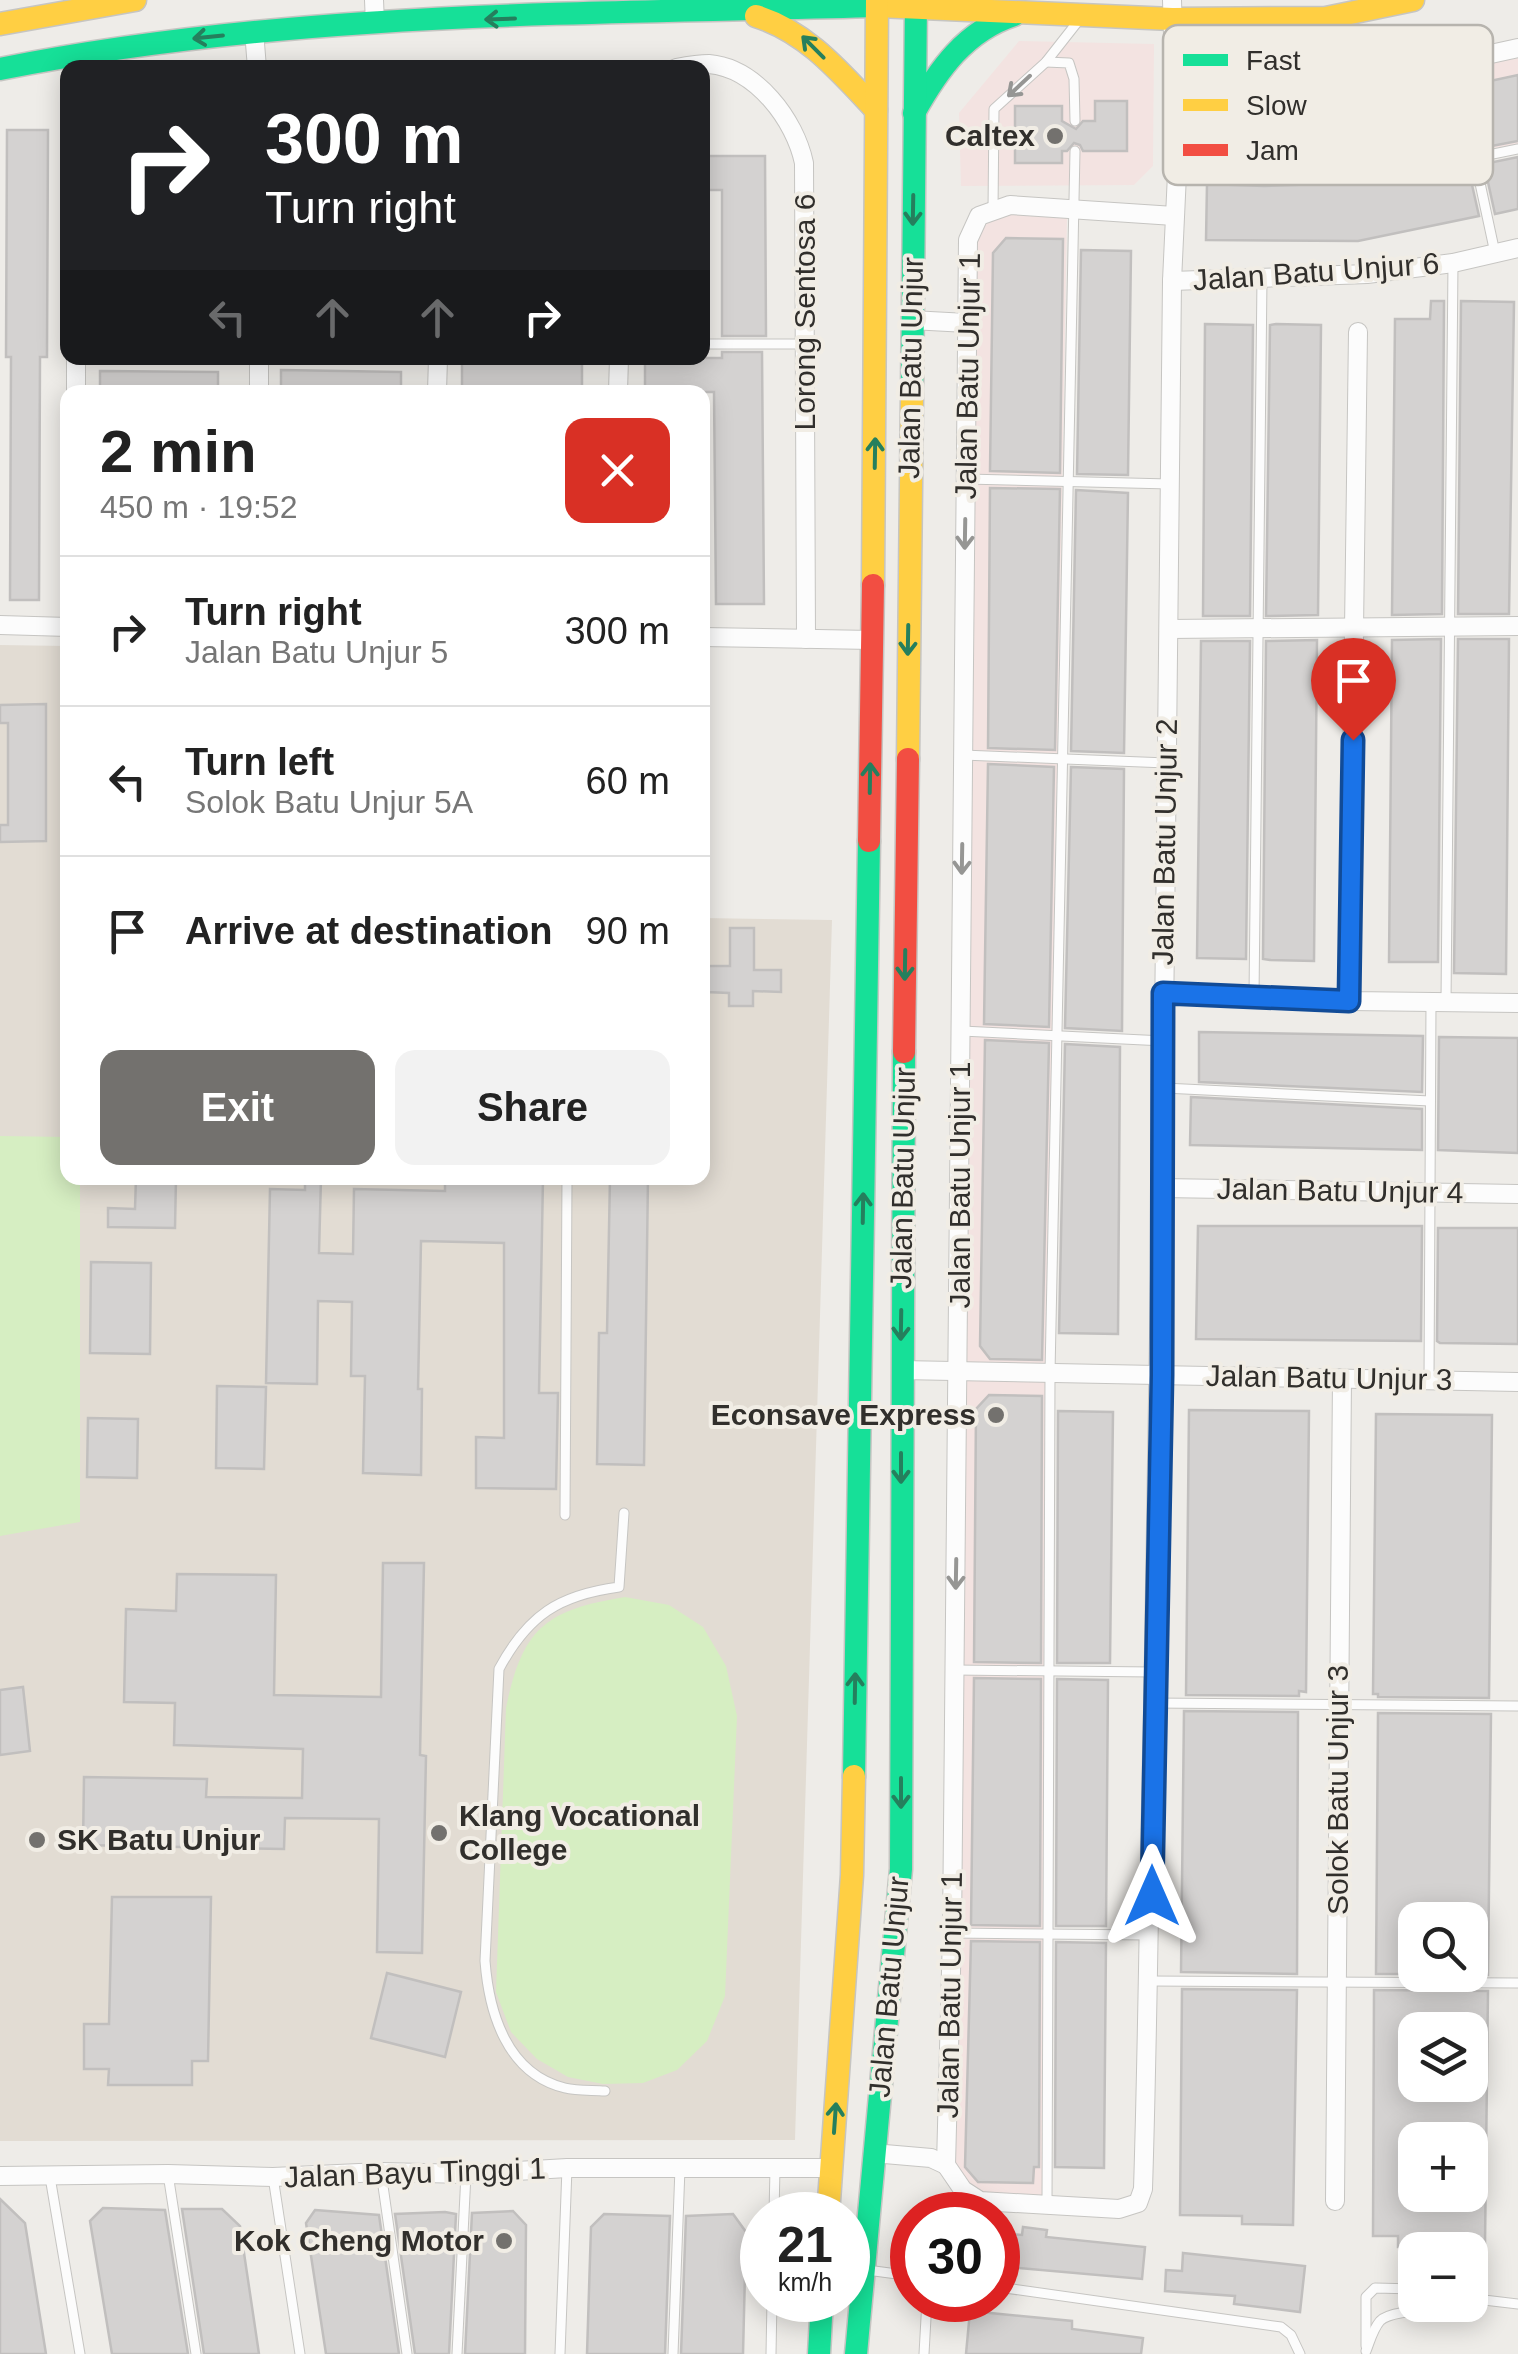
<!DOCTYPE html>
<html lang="en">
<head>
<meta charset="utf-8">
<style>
  :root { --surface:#fff; --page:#f2f2f2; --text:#222; --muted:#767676; --line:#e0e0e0; --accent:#73716e }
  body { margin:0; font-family:Arial,sans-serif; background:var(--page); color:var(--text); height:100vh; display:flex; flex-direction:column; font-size:38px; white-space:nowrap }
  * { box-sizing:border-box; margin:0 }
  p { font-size:32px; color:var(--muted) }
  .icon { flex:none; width:55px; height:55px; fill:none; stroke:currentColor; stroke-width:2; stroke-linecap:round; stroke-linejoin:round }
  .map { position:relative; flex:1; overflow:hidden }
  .sheet { position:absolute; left:60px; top:385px; width:650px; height:800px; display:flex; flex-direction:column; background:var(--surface); border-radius:20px; box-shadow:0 5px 25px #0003 }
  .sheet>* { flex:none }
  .hud { position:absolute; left:60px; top:60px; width:650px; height:305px; border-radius:20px; box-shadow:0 5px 25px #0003; background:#202124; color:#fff; overflow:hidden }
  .controls { position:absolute; left:1398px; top:1902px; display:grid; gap:20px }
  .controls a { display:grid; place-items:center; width:90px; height:90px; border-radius:20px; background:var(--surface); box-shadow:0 5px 25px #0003; font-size:50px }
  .speed { position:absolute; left:740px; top:2192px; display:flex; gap:20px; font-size:50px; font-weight:700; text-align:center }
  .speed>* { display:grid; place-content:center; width:130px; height:130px; border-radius:50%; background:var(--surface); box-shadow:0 5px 25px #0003; line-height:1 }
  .speed small { font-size:25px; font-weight:400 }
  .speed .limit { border:15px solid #d22; background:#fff; color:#111 }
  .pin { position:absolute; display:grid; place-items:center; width:85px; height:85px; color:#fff; margin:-102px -42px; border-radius:50% 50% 50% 0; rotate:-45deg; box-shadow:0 0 10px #0007 }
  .pin .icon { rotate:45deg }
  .me { position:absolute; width:110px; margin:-55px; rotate:0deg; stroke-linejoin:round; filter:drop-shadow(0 0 8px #0008) }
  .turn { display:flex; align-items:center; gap:35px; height:210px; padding:0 40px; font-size:45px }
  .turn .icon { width:130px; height:130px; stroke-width:2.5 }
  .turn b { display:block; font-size:70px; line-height:85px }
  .lanes { display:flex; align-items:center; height:95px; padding:0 40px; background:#0003; justify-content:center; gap:50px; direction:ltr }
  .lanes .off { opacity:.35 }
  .round { display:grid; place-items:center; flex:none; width:105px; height:105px; border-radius:20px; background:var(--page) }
  .summary { display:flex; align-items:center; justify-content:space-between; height:170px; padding:0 40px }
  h1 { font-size:60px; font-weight:700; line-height:75px }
  .cta { display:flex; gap:20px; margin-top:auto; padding:20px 40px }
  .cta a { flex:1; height:115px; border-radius:20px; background:var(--accent); color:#fff; font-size:40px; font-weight:700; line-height:115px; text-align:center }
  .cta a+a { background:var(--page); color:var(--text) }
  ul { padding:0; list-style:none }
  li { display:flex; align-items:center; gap:30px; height:150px; padding:0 40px; border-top:2px solid var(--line) }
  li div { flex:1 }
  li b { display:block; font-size:38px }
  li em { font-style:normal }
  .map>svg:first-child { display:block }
</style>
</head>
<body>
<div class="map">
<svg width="1518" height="2354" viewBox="0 0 1518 2354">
  <rect width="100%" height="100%" fill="#eeece8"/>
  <g fill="#f3e3e1">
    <polygon points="1019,41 1154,44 1153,166 1134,185 961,186 959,113"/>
    <polygon points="1518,56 1518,144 1341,173 1245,177 1184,169 1185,88"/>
    <polygon points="1014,212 1067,215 1046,1387 1043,2195 984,2194 967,2184 954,2162 976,241 986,224"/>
  </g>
  <polygon fill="#e2dcd3" points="0,645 67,646 68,1178 702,1178 703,918 832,920 795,2140 0,2141"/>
  <g fill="#d6eec2">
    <polygon points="0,1136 67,1137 68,1178 80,1178 80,1522 0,1536"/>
    <path d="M 625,1597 L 669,1605 L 703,1627 L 726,1666 L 737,1716 L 725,1996 L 707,2041 L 677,2070 L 643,2083 L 603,2084 L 568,2077 L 537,2059 L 511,2032 L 496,1992 L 506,1708 C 522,1628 546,1610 625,1597 Z"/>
  </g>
  <g fill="#d4d2d1" stroke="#c1bfbe" stroke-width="2.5" fill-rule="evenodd">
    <polygon points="1518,75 1518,141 1481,148 1467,86"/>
    <polygon points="1095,101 1127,101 1127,151 1083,151 1080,145 1074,143 1067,151 1062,151 1062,163 1015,163 1015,106 1062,106 1062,121 1076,129 1083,121 1095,121"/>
    <polygon points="7,130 48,130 47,357 40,357 39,600 10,600 11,357 6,357"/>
    <polygon points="702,156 765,156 766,336 722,336 722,190 702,190"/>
    <polygon points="1518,157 1518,209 1495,214 1484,164"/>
    <polygon points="1468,167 1479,216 1358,241 1206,240 1207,184 1264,186 1350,183"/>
    <polygon points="1006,238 1063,239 1060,473 990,471 993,253"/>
    <polygon points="1081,250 1131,251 1128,475 1077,474"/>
    <polygon points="1431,301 1444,301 1442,614 1392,615 1395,319 1430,319"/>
    <polygon points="1461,301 1514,302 1509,614 1458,614"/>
    <polygon points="1205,324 1253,325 1250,616 1203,616"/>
    <polygon points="1276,324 1321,325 1318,615 1266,616 1270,325"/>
    <polygon points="722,352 762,352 764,604 716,604 714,392 645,392 645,358 722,358"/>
    <rect x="462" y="358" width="120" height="34"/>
    <polygon points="281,370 401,372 401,392 281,392"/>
    <polygon points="100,371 218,372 218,392 100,392"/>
    <polygon points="990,488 1060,489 1055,750 988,748"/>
    <polygon points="1076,490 1128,493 1124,753 1071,751"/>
    <polygon points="1441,639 1438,962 1389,962 1392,640"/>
    <polygon points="1458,639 1509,639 1506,974 1454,973"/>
    <polygon points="1317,640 1314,961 1270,960 1263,959 1266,641"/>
    <polygon points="1201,641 1250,641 1246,959 1197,958"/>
    <polygon points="46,704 46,841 0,842 0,825 8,825 8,723 0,723 0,705"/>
    <polygon points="988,764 1054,767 1049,1027 984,1024"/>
    <polygon points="1071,767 1124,769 1122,1031 1065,1028"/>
    <polygon points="730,928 754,928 754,970 781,970 781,992 753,991 753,1006 729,1006 729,993 706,992 706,966 730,966"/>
    <polygon points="1199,1032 1423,1036 1422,1092 1199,1082"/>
    <polygon points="1439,1037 1518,1038 1518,1153 1438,1150"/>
    <polygon points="985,1040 1049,1043 1042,1360 990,1359 980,1346"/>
    <polygon points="1065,1044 1120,1047 1118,1334 1059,1333"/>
    <polygon points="1191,1097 1422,1109 1422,1150 1190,1145"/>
    <polygon points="136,1178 176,1178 175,1228 108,1227 108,1208 135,1209"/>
    <polygon points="305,1178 321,1178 319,1253 353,1254 354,1189 445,1191 445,1178 543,1178 539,1393 558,1393 556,1489 476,1488 476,1437 504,1438 504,1243 421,1241 418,1389 422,1389 421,1475 363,1473 365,1376 351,1376 352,1302 318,1301 317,1384 266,1383 270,1189 305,1190"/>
    <polygon points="610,1178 648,1178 644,1465 597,1464 599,1333 607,1333"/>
    <polygon points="1198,1226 1422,1226 1421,1341 1196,1339"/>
    <polygon points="1438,1228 1518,1228 1518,1344 1440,1343 1437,1341"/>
    <polygon points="91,1262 151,1263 150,1354 90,1353"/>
    <polygon points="217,1386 266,1387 264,1469 216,1468"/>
    <polygon points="989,1395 1042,1396 1041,1663 974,1662 976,1409"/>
    <polygon points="1189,1410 1309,1411 1306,1692 1299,1691 1299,1696 1186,1695"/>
    <polygon points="1058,1411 1113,1412 1110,1663 1057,1663"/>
    <polygon points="1376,1414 1492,1415 1489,1698 1378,1697 1378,1694 1373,1694"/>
    <polygon points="88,1418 138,1419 137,1478 87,1477"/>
    <polygon points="383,1563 424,1563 420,1755 426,1756 422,1953 377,1952 379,1819 285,1818 284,1849 83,1845 84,1777 207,1779 206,1797 302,1798 303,1749 174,1745 175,1703 124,1702 126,1609 176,1611 177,1574 276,1575 274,1695 381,1697"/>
    <polygon points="974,1678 1041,1679 1040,1926 971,1925"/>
    <polygon points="1057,1679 1108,1680 1106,1926 1056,1926"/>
    <polygon points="23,1687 30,1751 0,1755 0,1690"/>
    <polygon points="1184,1711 1298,1712 1297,1974 1181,1972"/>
    <polygon points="1378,1713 1491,1714 1488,1975 1470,1975 1470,1920 1415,1920 1415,1974 1376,1974"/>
    <polygon points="112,1897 211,1897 208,2061 192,2061 192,2085 108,2085 109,2069 84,2069 84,2024 109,2024"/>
    <polygon points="971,1941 1040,1942 1039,2167 1034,2167 1033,2183 978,2182 965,2167"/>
    <polygon points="1056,1942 1106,1943 1104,2168 1055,2167"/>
    <polygon points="387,1973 461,1992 445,2057 371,2038"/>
    <polygon points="1182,1989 1297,1990 1293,2225 1242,2224 1242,2216 1180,2215"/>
    <path d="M 1374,1990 L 1488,1991 L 1485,2244 L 1425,2243 L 1425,2247 L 1398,2247 L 1398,2236 L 1373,2236 ZM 1415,2030 L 1470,2030 L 1470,2085 L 1415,2085 ZM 1415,2140 L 1470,2140 L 1470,2195 L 1415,2195 Z"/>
    <polygon points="0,2199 25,2223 46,2354 0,2354"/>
    <polygon points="103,2208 165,2210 188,2354 112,2354 90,2221"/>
    <polygon points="182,2209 222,2209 240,2226 259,2354 204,2354"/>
    <polygon points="315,2210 379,2215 399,2354 326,2354 306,2223"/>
    <polygon points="513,2211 526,2225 525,2354 465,2354 472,2213"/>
    <polygon points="445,2212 456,2214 449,2354 415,2354 395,2214"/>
    <polygon points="604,2214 670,2216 665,2354 587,2354 591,2227"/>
    <polygon points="733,2214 746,2232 743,2354 681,2354 686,2216"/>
    <polygon points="1023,2227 1047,2230 1046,2237 1145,2247 1142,2279 1008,2267 1011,2234 1022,2235"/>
    <polygon points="1183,2253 1305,2266 1300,2312 1234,2304 1235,2296 1165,2291 1166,2270 1182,2271"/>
    <polygon points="970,2311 1072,2321 1072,2329 1143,2338 1141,2354 966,2354"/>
  </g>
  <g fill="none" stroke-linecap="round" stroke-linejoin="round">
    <defs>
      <g id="lane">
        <polyline points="1046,62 1069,63 1074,79 1075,121"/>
        <polyline points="1454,62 1495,253"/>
        <polyline points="494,68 523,66"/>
        <path d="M 1178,174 C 1294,185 1405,173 1518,149"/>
        <polyline points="993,210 994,109 1046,62 1079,20"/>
        <polyline points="702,344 805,344"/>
        <polyline points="135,358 438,359"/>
        <polyline points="966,479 1170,484"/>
        <polyline points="963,755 1167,763"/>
        <polyline points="1254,996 1262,278"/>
        <polyline points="1446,1002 1453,263"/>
        <polyline points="962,1031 1164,1041"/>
        <polyline points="1164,1088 1430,1101"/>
        <polyline points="1429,1380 1431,1002"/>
        <polyline points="565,1515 567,1178"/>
        <polyline points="955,1670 1153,1672"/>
        <polyline points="1153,1703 1518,1706"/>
        <polyline points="952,1933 1149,1935"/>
        <polyline points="1150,1981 1518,1983"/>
        <path d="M 605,2091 C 592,2090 577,2091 565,2088 C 507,2074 489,2013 485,1961 L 499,1669 C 528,1615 559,1595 619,1587 L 624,1513"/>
        <polyline points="381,2172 407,2354"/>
        <polyline points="168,2174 196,2354"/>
        <polyline points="50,2177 80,2354"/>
        <polyline points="273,2177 300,2354"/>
        <polyline points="1047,2204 1050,1373 1075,151"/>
        <polyline points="774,2215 775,2168"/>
        <polyline points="867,2270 912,2276"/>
        <polyline points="998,2287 1281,2327 1291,2335 1300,2354"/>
        <polyline points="1470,2295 1484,2300 1518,2304"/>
        <polyline points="1366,2346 1366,2297 1375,2288 1415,2289"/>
        <path d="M 1366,2351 C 1370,2341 1373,2329 1380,2321 C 1392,2308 1447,2311 1469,2305"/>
        <polyline points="457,2354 466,2174"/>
        <polyline points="560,2354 567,2168"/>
        <polyline points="673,2354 680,2168"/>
        <polyline points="771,2354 772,2300"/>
        <polyline points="924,2354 927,2300"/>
      </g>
      <g id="street">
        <polyline points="374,0 375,23"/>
        <path d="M 1172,0 L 1177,174 L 1172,281 C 1167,757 1163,1234 1153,1710 C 1149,1870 1148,2030 1143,2189 L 1138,2203 L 1119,2209 L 980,2201 L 963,2190 L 946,2165 L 952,1933 L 968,240 L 979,216 L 1010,205 L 1174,216"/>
        <polyline points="254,31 257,68"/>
        <path d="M 676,68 C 687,66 698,64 709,64 C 756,68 795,120 804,163 L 806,639"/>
        <polyline points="1175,79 1323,82 1454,62 1518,48"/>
        <polyline points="1172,281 1367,274 1453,263 1518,248"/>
        <polyline points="911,320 967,323"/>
        <polyline points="76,392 76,358"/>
        <polyline points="259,392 259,358"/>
        <polyline points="437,392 438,358"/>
        <polyline points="618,392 619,358"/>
        <polyline points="0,625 68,627"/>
        <polyline points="1169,629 1518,626"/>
        <polyline points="702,637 872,640"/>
        <polyline points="1163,993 1349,1001 1518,1003"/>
        <polyline points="1349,1001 1358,332"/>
        <polyline points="1162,1188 1518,1194"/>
        <polyline points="901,1370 1518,1382"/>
        <polyline points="873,2153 931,2158 946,2165"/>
        <polyline points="0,2176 168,2174 273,2177 381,2172 466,2174 567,2168 831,2168"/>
        <polyline points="1335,2201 1342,1378"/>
      </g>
      <g id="fast">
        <path d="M 0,69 C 288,11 585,14 878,6"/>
        <path d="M 914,113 C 938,70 965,31 1014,15"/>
        <polyline points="912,395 916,0"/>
        <polyline points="854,1776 869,841"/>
        <polyline points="819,2354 822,2300"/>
        <polyline points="856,2354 901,1869 904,1052"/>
      </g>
      <g id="slow">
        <polyline points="878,6 1172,19 1326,18 1413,0"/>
        <path d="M 756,16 C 807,32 840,72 876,110"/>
        <polyline points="0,24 135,0"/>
        <polyline points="873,585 877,0"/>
        <polyline points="908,759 912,395"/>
        <polyline points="828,2215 852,1875 854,1776"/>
      </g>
      <g id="jam">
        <polyline points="869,841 873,585"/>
        <polyline points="904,1052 908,759"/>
      </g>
    </defs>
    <use href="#lane" stroke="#c6c5c2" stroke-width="11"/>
    <use href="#street" stroke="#c6c5c2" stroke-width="20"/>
    <use href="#fast" stroke="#c6c5c2" stroke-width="25"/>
    <use href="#slow" stroke="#c6c5c2" stroke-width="25"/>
    <use href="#jam" stroke="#c6c5c2" stroke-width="25"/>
    <use href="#lane" stroke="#fcfcfc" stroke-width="9"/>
    <use href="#street" stroke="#fcfcfc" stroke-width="18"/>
    <use href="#fast" stroke="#16e098" stroke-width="22"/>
    <use href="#slow" stroke="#ffcf43" stroke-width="22"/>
    <use href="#jam" stroke="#f24e42" stroke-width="22"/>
  </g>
  <defs><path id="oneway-shaft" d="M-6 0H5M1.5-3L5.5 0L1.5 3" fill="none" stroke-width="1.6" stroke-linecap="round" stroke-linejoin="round" transform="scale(2.5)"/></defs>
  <g stroke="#257f5d">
    <use href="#oneway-shaft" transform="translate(500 19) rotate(178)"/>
    <use href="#oneway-shaft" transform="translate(208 37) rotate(174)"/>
    <use href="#oneway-shaft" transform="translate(813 47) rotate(-135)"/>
    <use href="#oneway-shaft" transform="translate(913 210) rotate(91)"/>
    <use href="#oneway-shaft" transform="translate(875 453) rotate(-89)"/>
    <use href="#oneway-shaft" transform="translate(908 640) rotate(91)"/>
    <use href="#oneway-shaft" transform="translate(870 778) rotate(-89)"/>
    <use href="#oneway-shaft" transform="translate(905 965) rotate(91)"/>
    <use href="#oneway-shaft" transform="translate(863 1208) rotate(-89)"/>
    <use href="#oneway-shaft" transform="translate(901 1325) rotate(91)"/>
    <use href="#oneway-shaft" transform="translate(901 1468) rotate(90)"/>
    <use href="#oneway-shaft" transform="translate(855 1688) rotate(-89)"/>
    <use href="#oneway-shaft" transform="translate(901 1793) rotate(90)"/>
    <use href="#oneway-shaft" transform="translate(835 2118) rotate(-86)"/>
  </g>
  <g stroke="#969694">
    <use href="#oneway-shaft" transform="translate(1019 86) rotate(137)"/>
    <use href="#oneway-shaft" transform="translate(965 534) rotate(91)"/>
    <use href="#oneway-shaft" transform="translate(962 859) rotate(91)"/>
    <use href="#oneway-shaft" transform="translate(956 1574) rotate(91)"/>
  </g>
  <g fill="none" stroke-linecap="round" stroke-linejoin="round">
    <defs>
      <polyline id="route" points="1152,1896 1162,1375 1163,993 1349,1001 1353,740"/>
    </defs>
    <use href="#route" stroke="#114b97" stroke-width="25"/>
    <use href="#route" stroke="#1a73e8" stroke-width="18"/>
  </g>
  <g fill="#73716e" stroke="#f1ede5" stroke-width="4">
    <circle cx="1055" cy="136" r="10"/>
    <circle cx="996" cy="1415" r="10"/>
    <circle cx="439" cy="1833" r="10"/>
    <circle cx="37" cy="1840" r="10"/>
    <circle cx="504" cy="2241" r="10"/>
  </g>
  <g text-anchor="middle" stroke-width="8" stroke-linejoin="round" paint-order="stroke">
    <g font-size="30" font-weight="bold" fill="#312f2c" stroke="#f1ede5" text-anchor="end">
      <text x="1035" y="146">Caltex</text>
      <text x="976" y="1425">Econsave Express</text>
      <text x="459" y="1826" text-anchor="start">Klang Vocational<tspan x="459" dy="34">College</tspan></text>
      <text x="57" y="1850" text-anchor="start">SK Batu Unjur</text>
      <text x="484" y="2251">Kok Cheng Motor</text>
    </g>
    <g font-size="30" fill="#312f2c" stroke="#f1ede5">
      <text transform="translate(1316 272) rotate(-4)" y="10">Jalan Batu Unjur 6</text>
      <text transform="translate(805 312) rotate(-90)" y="10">Lorong Sentosa 6</text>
      <text transform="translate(911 368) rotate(-89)" y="10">Jalan Batu Unjur</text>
      <text transform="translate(968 376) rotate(-89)" y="10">Jalan Batu Unjur 1</text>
      <text transform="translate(1165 842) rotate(-89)" y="10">Jalan Batu Unjur 2</text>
      <text transform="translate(903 1178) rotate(-89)" y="10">Jalan Batu Unjur</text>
      <text transform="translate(960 1185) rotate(-90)" y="10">Jalan Batu Unjur 1</text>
      <text transform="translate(1340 1191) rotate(1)" y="10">Jalan Batu Unjur 4</text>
      <text transform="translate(1329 1378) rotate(1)" y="10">Jalan Batu Unjur 3</text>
      <text transform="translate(1338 1790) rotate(-90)" y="10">Solok Batu Unjur 3</text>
      <text transform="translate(889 1987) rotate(-85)" y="10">Jalan Batu Unjur</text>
      <text transform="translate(950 1995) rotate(-89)" y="10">Jalan Batu Unjur 1</text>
      <text transform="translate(415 2173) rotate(-2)" y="10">Jalan Bayu Tinggi 1</text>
    </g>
  </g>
  <rect x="1163" y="25" width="330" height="160" rx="15" fill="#f1ede5" stroke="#b7b4ae" stroke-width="2.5"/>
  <rect x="1183" y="54" width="45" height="12" fill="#16e098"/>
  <rect x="1183" y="99" width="45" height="12" fill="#ffcf43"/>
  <rect x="1183" y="144" width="45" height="12" fill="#f24e42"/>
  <g font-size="28" fill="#312f2c">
    <text x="1246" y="70">Fast</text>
    <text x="1246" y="115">Slow</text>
    <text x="1246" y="160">Jam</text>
  </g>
</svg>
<div class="controls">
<a><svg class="icon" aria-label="search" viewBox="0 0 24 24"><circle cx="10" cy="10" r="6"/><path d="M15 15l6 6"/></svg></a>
<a><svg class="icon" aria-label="layers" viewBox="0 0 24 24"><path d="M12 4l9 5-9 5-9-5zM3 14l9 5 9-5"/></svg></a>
<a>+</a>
<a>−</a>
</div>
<div class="speed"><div>21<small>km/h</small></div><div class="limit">30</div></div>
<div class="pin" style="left:1353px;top:740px;background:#d93025"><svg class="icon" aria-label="arrive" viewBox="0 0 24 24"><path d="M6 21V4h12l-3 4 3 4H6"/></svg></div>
<svg class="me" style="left:1152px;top:1896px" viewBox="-20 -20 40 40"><path d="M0-17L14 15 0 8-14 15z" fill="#1a73e8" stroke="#fff" stroke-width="4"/></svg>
<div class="hud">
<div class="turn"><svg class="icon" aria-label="right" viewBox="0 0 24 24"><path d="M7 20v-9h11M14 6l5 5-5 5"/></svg><div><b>300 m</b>Turn right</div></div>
<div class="lanes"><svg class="icon off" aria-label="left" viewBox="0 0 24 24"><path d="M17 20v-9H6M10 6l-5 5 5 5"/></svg><svg class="icon off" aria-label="ahead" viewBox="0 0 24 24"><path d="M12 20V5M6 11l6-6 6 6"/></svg><svg class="icon off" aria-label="ahead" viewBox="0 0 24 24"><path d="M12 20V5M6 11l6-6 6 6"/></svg><svg class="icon" aria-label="right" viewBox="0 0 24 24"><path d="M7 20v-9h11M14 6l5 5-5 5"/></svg></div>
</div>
<section class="sheet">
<div class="summary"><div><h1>2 min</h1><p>450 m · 19:52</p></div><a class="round" style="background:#d93025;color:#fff"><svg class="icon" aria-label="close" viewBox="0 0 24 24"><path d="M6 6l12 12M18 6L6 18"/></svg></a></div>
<ul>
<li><svg class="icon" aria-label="right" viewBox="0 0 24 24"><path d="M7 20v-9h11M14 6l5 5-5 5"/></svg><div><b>Turn right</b><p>Jalan Batu Unjur 5</p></div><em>300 m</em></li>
<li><svg class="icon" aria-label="left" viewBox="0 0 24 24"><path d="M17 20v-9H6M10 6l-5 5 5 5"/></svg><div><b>Turn left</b><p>Solok Batu Unjur 5A</p></div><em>60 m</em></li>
<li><svg class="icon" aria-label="arrive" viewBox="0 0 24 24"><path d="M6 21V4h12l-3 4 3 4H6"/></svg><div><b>Arrive at destination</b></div><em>90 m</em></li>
</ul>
<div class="cta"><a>Exit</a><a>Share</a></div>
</section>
</div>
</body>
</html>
